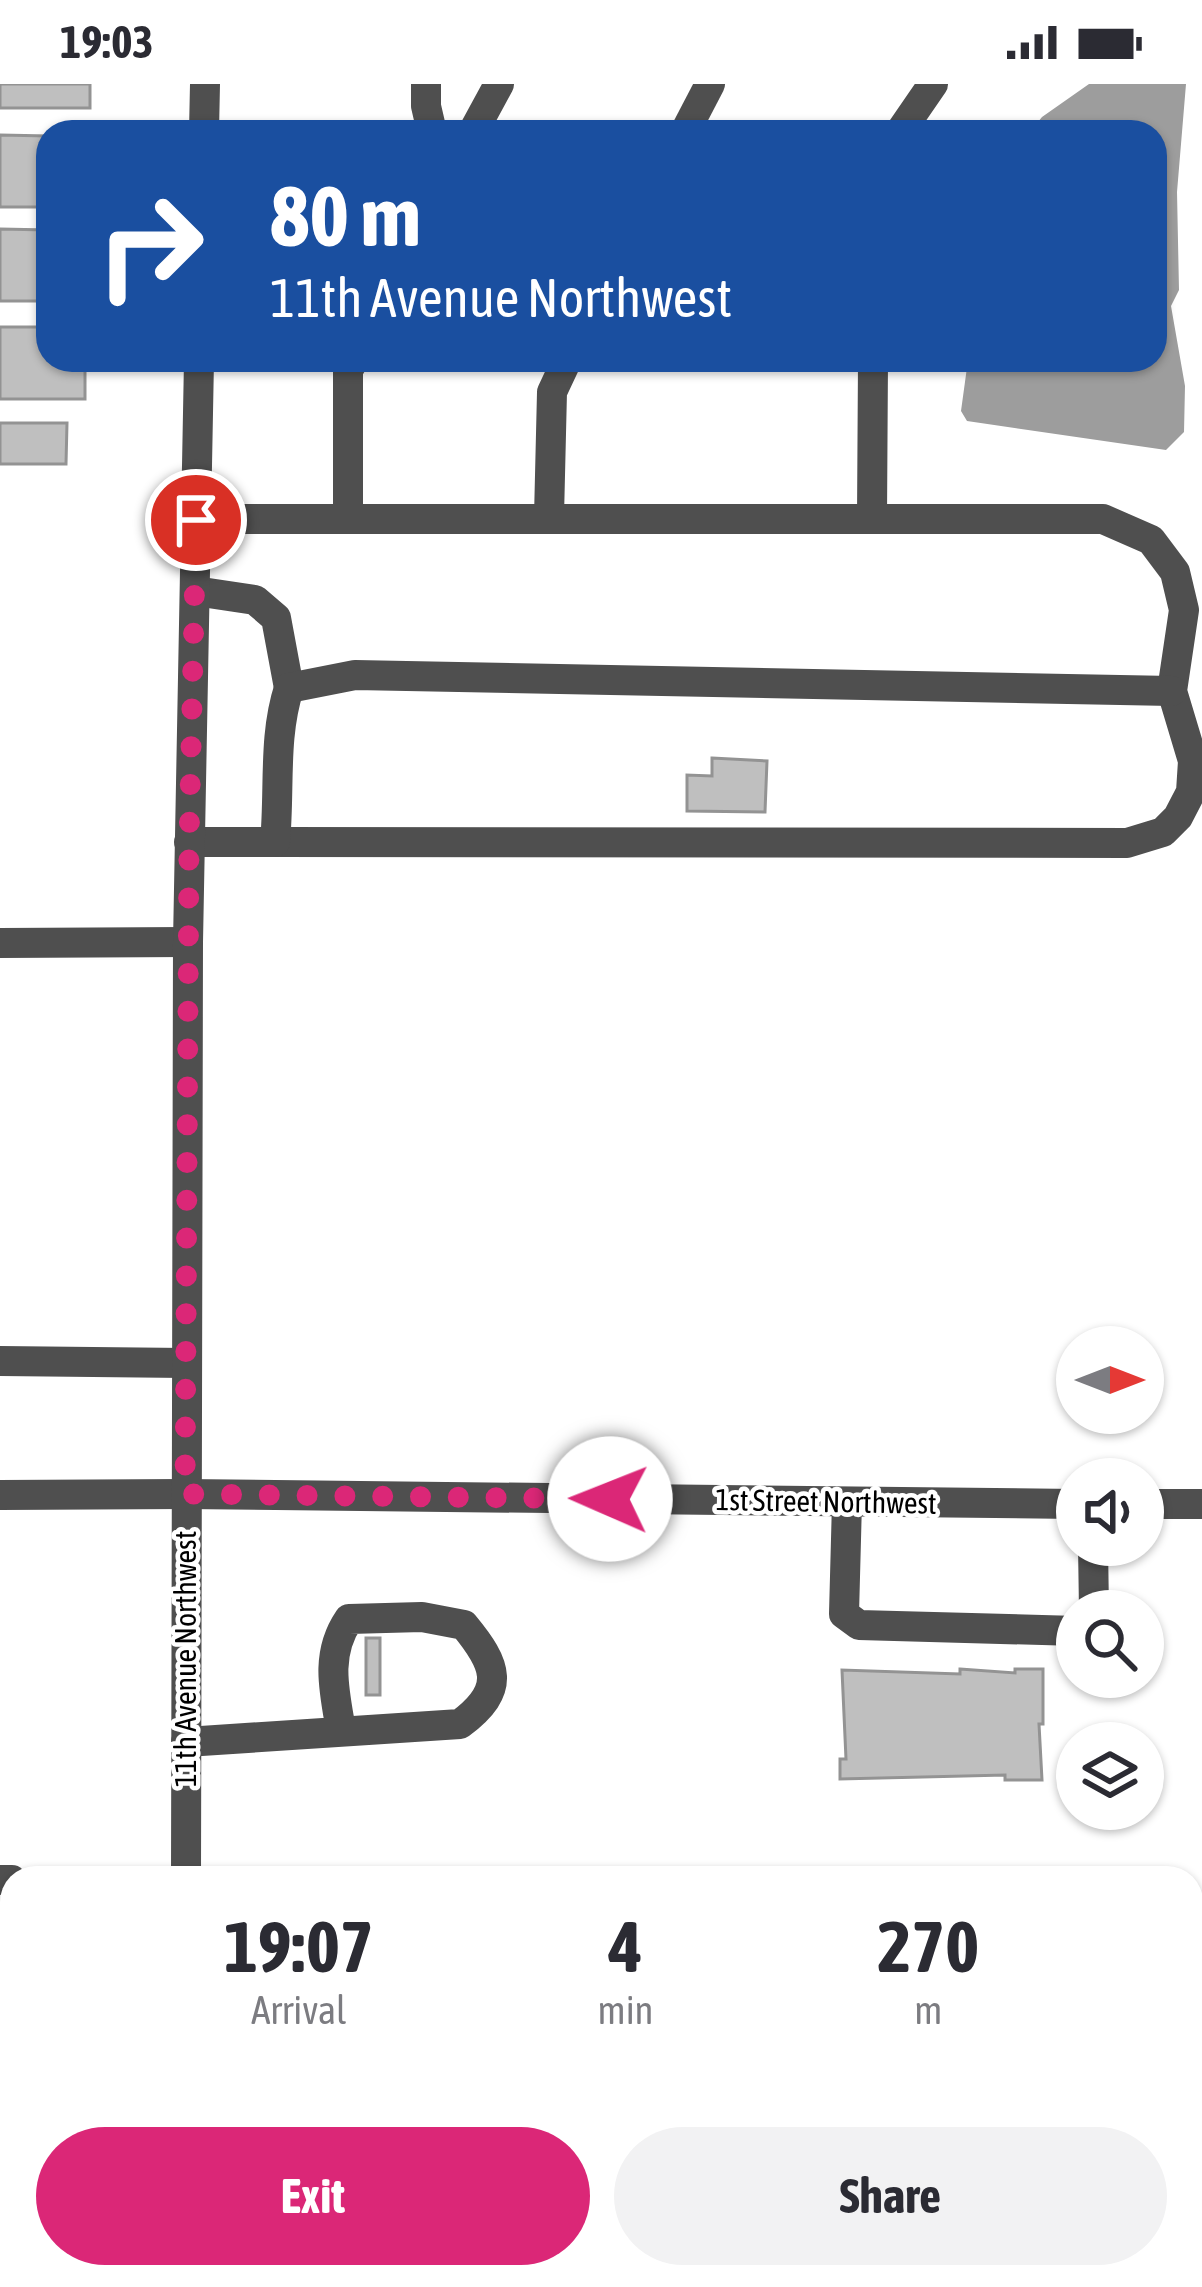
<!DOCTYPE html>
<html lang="en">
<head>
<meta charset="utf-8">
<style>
  :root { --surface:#fff; --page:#f2f2f3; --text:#2b2b33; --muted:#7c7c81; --accent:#db2777 }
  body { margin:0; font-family:"Asap Condensed",sans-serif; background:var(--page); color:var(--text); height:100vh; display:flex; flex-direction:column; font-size:45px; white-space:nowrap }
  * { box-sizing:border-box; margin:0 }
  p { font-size:39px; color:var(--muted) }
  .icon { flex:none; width:66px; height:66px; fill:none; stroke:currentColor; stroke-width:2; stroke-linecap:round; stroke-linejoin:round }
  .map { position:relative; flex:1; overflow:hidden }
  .drawer { position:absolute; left:0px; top:1782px; width:1203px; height:423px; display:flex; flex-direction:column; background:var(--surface); border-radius:36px 36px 0 0; box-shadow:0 3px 9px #0004 }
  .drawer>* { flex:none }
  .hud { position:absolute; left:36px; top:36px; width:1131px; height:252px; border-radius:36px; box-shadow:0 3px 9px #0004; background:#1a4fa0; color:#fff; overflow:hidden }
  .needle { width:78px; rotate:90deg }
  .buttons { position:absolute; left:1056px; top:1242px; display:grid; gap:24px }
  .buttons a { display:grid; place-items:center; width:108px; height:108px; border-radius:50%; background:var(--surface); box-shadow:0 3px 9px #0004; font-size:60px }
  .pin { position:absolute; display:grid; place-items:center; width:102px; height:102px; color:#fff; margin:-51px; border:6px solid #fff; border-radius:50%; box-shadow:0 3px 12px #0007 }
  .me { position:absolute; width:132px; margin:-66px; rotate:271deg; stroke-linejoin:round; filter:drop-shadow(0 0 9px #0008) }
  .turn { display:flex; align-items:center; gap:42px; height:252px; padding:0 36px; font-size:54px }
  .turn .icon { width:156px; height:156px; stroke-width:2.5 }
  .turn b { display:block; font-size:84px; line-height:102px }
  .eta { display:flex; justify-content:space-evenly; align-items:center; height:204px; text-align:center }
  .eta b { font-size:72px; font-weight:700; line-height:84px }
  .cta { display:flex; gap:24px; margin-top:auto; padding:24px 36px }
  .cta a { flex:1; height:138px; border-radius:72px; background:var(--accent); color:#fff; font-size:48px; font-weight:700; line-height:138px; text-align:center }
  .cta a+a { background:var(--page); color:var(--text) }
  .status { display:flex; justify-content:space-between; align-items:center; height:84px; padding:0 60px; background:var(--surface); direction:ltr }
  .status svg { height:33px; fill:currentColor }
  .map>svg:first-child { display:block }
</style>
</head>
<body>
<div class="status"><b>19:03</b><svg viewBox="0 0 49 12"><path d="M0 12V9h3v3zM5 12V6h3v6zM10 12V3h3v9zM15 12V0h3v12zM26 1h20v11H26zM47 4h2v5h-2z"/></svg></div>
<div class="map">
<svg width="1202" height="2203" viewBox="0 0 1202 2203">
  <rect width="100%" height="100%" fill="#fff"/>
  <polygon fill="#9d9d9d" points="1089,0 1186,0 1177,108 1179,206 1171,222 1185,302 1184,348 1166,366 967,337 961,327 968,276 1155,276 1155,48 1030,48 1042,33"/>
  <g fill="#bfbfbf" stroke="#939393" stroke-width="3">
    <rect x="0" y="0" width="90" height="24"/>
    <polygon points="0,51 48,52 48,123 0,123"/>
    <polygon points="0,145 48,146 48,217 0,217"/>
    <polygon points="0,243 48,243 48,276 85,276 85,315 0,315"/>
    <polygon points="0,339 67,339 66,380 0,380"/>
    <polygon points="712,674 767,677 765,728 687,727 687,691 712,692"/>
    <rect x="366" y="1554" width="14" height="57"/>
    <polygon points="960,1585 1015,1589 1015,1585 1043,1585 1043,1640 1039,1640 1042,1696 1005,1696 1005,1691 840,1695 840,1675 846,1675 842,1586 960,1590"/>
    <rect x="0" y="1868" width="12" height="124"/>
  </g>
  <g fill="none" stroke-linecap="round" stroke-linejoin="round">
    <defs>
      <g id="major">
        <polyline points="0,2095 12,2095"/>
        <polyline points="1191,2096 1202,2096"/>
        <polyline points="0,2168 12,2168"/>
        <polyline points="1191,2171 1202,2171"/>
      </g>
    </defs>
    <use href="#major" stroke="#dbdbdb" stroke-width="36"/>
    <g stroke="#4f4f4f" stroke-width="30">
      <polyline points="426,0 426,22 432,48"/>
      <polyline points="204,48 205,0"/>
      <polyline points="473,48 499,0"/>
      <polyline points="685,48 710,0"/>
      <polyline points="900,48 933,0"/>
      <polyline points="348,433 348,286 354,276"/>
      <polyline points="549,433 552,308 567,276"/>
      <polyline points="872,434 873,276"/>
      <polyline points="196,435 1103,435 1151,456 1175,488 1184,526 1172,607 1193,677 1191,708 1178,733 1163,748 1127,759 275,758"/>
      <polyline points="195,507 255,516 276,534 289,604"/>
      <path d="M 189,758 L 275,758 C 280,706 273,653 289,604 L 355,591 L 1172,607"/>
      <polyline points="0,859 188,858"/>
      <polyline points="0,1277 186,1279"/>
      <polyline points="0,1411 185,1410 1077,1420"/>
      <polyline points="847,1418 844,1530 859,1541 1077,1547"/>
      <polyline points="1143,1420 1202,1420"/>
      <polyline points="1093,1461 1094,1527"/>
      <path d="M 186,1658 L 460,1640 C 507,1605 497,1581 464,1541 L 422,1533 L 349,1535 C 325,1570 334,1606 341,1646"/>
      <polyline points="186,1794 188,858 199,276"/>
      <polyline points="0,1796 12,1796"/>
      <polyline points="0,2022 12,2022"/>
      <polyline points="715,2193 717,2203"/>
      <polyline points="187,2203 188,2193"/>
      <polyline points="1137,2203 1138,2193"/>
    </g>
    <use href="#major" stroke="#000" stroke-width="30"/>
  </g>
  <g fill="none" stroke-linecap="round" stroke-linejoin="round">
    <polyline stroke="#db2777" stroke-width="21" stroke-dasharray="0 37.8" points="196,436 189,758 185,1410 610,1415"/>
  </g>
  <g text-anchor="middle" stroke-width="9" stroke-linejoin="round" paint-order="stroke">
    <g font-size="30" fill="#000" stroke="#fff">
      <text transform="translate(826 1418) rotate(1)" y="10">1st Street Northwest</text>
      <text transform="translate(186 1575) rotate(-90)" y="10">11th Avenue Northwest</text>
    </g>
  </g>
</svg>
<div class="buttons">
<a><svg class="needle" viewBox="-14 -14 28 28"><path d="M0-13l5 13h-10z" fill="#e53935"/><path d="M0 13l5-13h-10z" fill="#7c7c81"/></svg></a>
<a><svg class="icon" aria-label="sound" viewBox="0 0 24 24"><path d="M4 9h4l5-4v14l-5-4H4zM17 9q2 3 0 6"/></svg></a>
<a><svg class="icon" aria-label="search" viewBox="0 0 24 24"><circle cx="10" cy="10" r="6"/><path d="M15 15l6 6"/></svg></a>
<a><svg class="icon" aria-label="layers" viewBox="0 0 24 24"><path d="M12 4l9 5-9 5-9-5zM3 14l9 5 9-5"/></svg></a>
</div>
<div class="pin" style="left:196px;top:436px;background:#d93025"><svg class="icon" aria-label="arrive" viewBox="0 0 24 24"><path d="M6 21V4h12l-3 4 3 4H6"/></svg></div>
<svg class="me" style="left:610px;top:1415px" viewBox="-20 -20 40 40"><circle r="19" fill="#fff"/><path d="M0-13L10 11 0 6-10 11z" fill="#db2777"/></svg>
<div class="hud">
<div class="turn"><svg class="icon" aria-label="right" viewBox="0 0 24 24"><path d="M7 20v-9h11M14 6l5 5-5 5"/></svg><div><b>80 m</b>11th Avenue Northwest</div></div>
</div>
<section class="drawer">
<div class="eta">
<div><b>19:07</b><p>Arrival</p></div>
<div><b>4</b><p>min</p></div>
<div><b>270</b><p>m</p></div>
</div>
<div class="cta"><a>Exit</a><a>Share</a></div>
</section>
</div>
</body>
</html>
